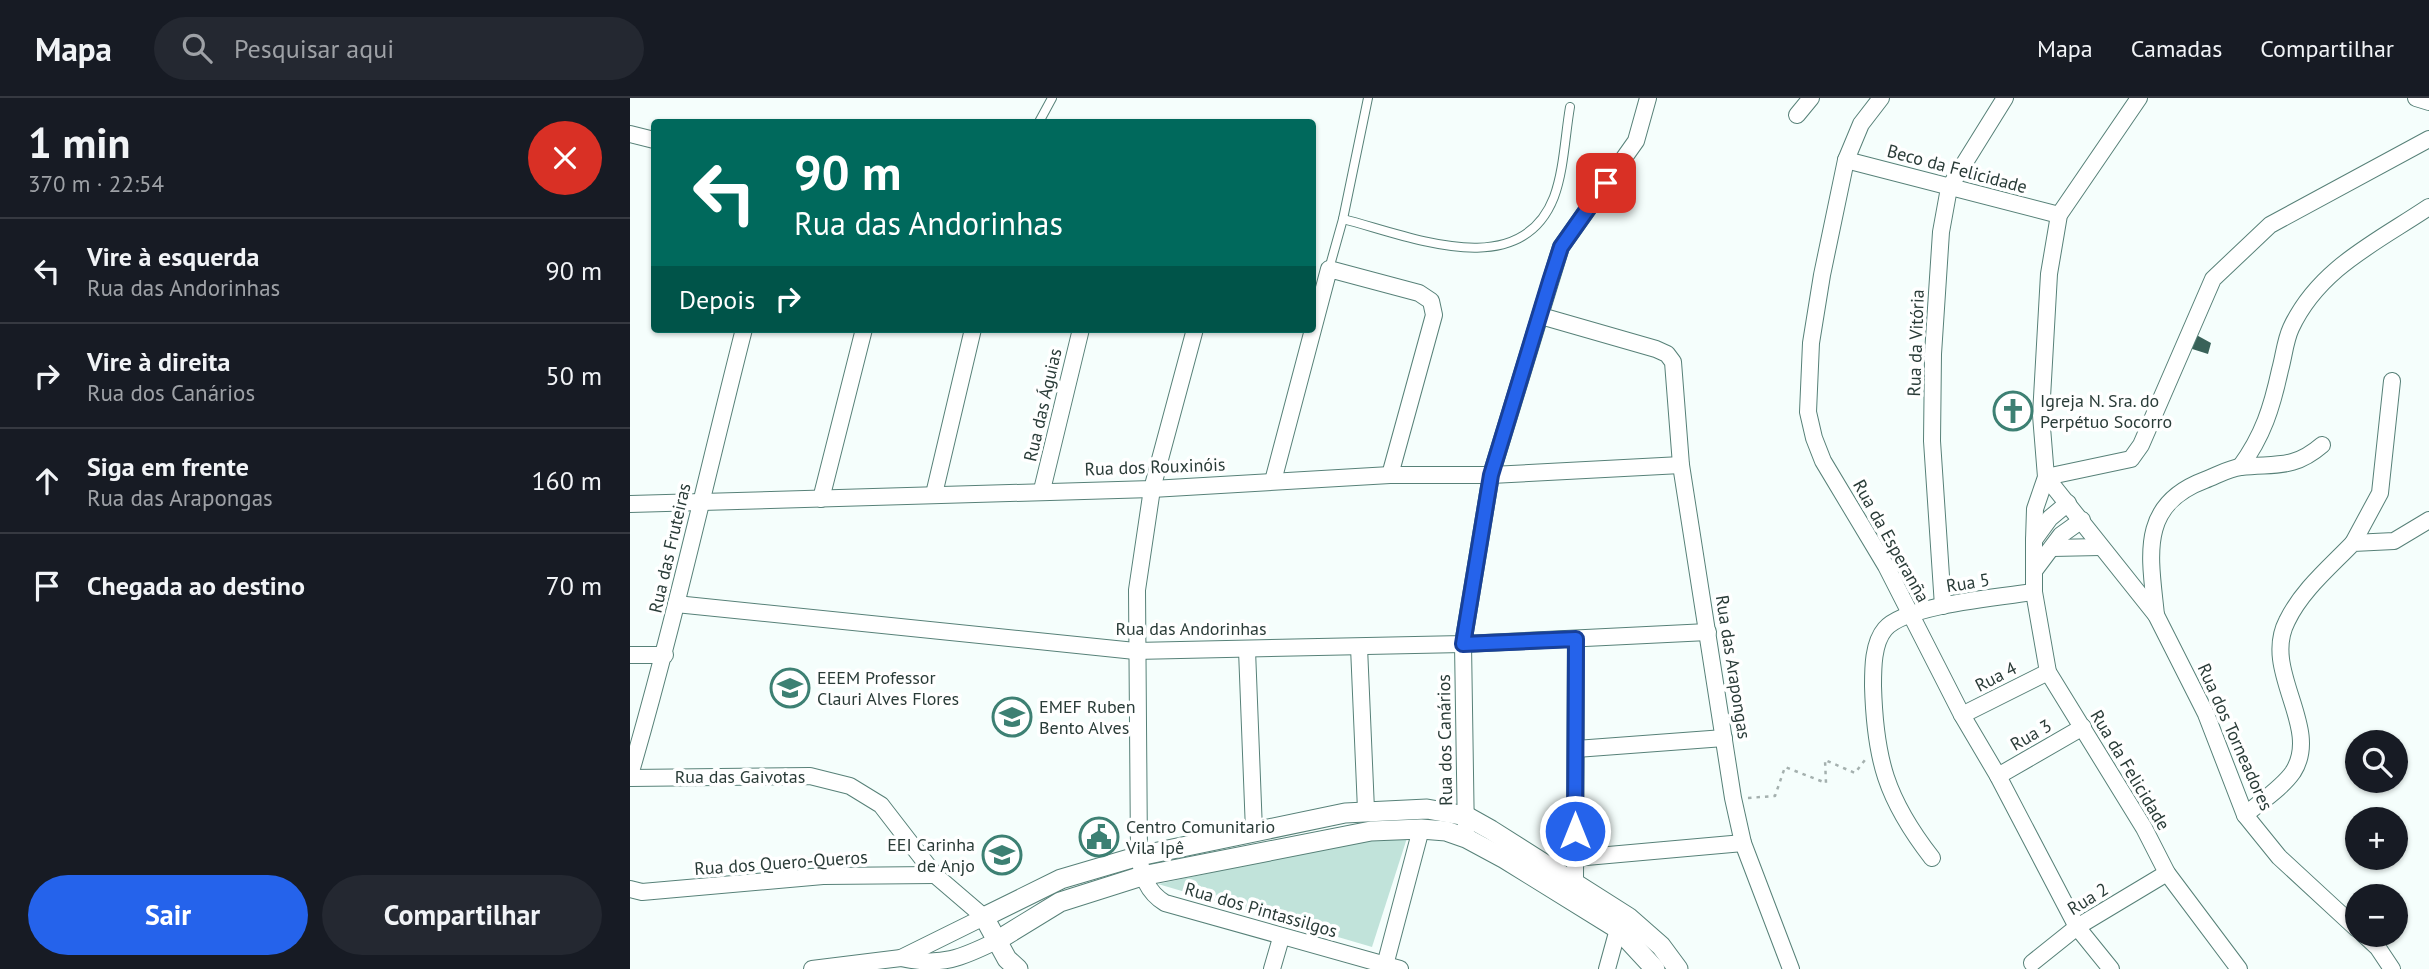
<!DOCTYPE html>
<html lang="pt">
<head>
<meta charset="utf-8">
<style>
  :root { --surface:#171b24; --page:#242831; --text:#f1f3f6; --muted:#9ea1a6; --line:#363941; --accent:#2563eb }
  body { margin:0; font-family:"PT Sans",sans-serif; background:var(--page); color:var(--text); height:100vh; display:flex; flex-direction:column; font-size:26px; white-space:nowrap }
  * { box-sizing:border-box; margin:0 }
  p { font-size:23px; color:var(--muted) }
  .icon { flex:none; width:38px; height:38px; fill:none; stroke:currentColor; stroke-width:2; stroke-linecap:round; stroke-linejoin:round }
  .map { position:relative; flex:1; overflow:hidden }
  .side { display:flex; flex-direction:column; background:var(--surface); width:630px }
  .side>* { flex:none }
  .banner { position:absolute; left:21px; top:21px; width:665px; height:214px; border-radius:7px; box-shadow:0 2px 5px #0004; background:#00695c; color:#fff; overflow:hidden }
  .controls { position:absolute; left:1715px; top:632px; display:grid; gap:14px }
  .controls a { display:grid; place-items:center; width:63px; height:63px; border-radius:50%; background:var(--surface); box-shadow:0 2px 5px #0004; font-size:35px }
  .pin { position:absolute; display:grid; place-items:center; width:60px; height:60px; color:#fff; margin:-30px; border-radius:14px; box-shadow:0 4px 10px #0006 }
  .me { position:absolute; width:77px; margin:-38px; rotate:0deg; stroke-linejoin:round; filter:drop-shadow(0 0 5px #0008) }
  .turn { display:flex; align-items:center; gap:24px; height:147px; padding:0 28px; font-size:32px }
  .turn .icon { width:91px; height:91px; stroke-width:2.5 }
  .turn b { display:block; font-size:49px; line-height:60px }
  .then { display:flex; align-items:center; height:66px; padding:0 28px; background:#0003; gap:14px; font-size:26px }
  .round { display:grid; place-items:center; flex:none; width:74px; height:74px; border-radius:37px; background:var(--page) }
  .overview { display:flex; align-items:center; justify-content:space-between; height:119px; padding:0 28px }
  h1 { font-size:42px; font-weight:800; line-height:52px }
  .cta { display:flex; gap:14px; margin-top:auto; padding:14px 28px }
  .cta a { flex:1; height:80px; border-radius:42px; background:var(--accent); color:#fff; font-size:28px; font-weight:800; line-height:80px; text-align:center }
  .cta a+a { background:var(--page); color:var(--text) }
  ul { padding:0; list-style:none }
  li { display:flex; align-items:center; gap:21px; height:105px; padding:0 28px; border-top:2px solid var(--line) }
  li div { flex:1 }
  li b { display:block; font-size:26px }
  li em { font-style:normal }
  header { display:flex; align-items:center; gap:42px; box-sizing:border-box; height:98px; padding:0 35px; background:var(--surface); border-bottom:2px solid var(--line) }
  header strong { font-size:33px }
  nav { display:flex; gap:38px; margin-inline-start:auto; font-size:24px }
  .search { width:490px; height:63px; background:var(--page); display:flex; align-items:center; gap:18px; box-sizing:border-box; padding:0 24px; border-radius:38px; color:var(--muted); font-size:26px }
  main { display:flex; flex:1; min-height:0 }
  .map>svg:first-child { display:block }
</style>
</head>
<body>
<header>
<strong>Mapa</strong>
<div class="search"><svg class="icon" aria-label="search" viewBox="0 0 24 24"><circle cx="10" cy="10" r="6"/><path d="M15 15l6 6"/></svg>Pesquisar aqui</div>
<nav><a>Mapa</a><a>Camadas</a><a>Compartilhar</a></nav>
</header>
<main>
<section class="side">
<div class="overview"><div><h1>1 min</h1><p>370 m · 22:54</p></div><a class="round" style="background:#d93025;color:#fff"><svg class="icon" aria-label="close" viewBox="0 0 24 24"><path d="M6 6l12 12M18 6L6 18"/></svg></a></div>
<ul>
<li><svg class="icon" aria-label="left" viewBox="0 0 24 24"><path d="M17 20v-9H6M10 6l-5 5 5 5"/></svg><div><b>Vire à esquerda</b><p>Rua das Andorinhas</p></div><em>90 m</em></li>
<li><svg class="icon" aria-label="right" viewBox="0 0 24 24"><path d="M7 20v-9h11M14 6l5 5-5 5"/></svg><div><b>Vire à direita</b><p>Rua dos Canários</p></div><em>50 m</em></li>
<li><svg class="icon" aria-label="ahead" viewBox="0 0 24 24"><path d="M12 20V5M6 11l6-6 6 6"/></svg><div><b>Siga em frente</b><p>Rua das Arapongas</p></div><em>160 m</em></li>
<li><svg class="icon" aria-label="arrive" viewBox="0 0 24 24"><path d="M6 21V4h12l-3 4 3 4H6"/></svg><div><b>Chegada ao destino</b></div><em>70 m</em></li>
</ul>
<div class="cta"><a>Sair</a><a>Compartilhar</a></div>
</section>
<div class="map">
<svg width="1799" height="871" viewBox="0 0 1799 871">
  <rect width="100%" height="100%" fill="#f5fefc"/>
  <polygon fill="#c1e3da" points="754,738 777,740 742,849 528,786"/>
  <polygon fill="#396259" points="1561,234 1581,245 1578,256 1556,249"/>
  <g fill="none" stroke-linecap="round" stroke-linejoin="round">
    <defs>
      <g id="service">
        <polyline points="409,24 422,0"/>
        <path d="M 713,121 C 777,137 890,187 924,99 C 934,72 935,38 940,9"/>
        <polyline points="699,171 713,121 738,0"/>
      </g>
      <g id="minor">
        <polyline points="1251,0 1231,26 1216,62 1192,177 1181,245 1178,314 1184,340 1193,363 1256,468 1332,617 1368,678 1447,829 1481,871"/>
        <polyline points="1786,0 1799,4"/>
        <polyline points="1167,17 1181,0"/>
        <polyline points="0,36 24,42"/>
        <polyline points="1216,62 1429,117"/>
        <polyline points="911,218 1026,251 1037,256 1043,264 1051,367 1103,700 1113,745 1161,871"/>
        <path d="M 565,231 L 522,391 L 507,492 L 509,758 C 512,778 517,794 535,805 L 770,871"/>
        <path d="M 1610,369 C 1633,338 1642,309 1650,272 C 1654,258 1655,243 1661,230 C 1689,170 1747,144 1799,109"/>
        <polyline points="1416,379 1526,517 1576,616 1615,717 1649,759 1727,831"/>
        <polyline points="1416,379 1501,361 1511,347 1583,181 1640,127 1799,41"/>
        <polyline points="643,383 699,171 789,195 801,203 804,217 760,377"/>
        <polyline points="412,392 451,231"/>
        <polyline points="304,396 343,231"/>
        <polyline points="191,401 234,231"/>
        <polyline points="1438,405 1420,420 1404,442 1404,494 1418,574 1514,730 1537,775 1609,871"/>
        <polyline points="0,406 522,391 760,377 861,377 1051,367"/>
        <polyline points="1404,442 1405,411 1416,379 1411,317 1419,176 1429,117 1509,0"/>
        <polyline points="1723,445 1750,395 1762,283"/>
        <polyline points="1422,450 1470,449"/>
        <polyline points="1404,473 1431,437 1452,422"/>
        <polyline points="46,506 505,553 833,546 1078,534"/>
        <polyline points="1313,508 1302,343 1303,256 1311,134 1319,90 1375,0"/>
        <path d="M 1526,517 C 1520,458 1508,407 1575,382 C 1586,378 1599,370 1611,369 C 1645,365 1663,372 1692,347"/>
        <polyline points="729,549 736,712"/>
        <polyline points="617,552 624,733"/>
        <polyline points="0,557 35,557"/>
        <polyline points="1332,617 1418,574"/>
        <polyline points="946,651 1094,640"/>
        <path d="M 0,677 C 43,530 76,380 114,231"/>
        <polyline points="1368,678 1453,629"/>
        <polyline points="0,680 180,678 220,688 251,707 305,777 354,819 271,860 182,871"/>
        <path d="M 1615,717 C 1630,704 1652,690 1663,674 C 1692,629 1631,573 1657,523 C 1672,492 1700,469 1723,445 L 1764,443 L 1799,422"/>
        <polyline points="836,740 833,546 861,377 931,149 1006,43 1018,0"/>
        <polyline points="945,760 1113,745"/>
        <path d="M 1302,760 C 1256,701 1245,661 1243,588 C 1243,570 1243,545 1255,531 C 1275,507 1371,499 1404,494"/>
        <polyline points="945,786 946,541"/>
        <polyline points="0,791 12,794 193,778 305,777"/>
        <polyline points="1733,836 1748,850 1762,871"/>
        <path d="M 271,860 C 311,869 332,860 368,842"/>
        <polyline points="1402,865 1447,829 1537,775"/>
        <polyline points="642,871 651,840"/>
        <polyline points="754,871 791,731"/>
        <polyline points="977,871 988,831"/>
      </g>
      <g id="tertiary">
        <polyline points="368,842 430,804 512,778 741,733 791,731 816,733 836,740 875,761 988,831 1025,871"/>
        <polyline points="388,871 377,861 354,819 431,781 509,758 715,715 797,711 836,718 861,732 998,819 1031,848 1048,871"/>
      </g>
    </defs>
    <use href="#service" stroke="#578178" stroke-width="10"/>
    <use href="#minor" stroke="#578178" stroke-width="18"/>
    <use href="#tertiary" stroke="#578178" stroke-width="21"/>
    <polyline stroke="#a4b0ae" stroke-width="2.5" stroke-dasharray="3.5 5" stroke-linecap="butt" points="1118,700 1145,698 1155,669 1196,685 1195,662 1225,675 1235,662"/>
    <use href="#service" stroke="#fff" stroke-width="8"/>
    <use href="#minor" stroke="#fff" stroke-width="16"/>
    <use href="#tertiary" stroke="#fff" stroke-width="19"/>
  </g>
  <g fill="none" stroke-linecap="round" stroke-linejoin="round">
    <defs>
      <polyline id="route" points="945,733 946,541 833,546 861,377 920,183 931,149 976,85"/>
    </defs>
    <use href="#route" stroke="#184099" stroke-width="18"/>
    <use href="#route" stroke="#2563eb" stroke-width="12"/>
  </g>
  <defs>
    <symbol id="church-ring" viewBox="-11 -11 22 22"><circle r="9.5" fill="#fff" stroke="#3d8073" stroke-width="1.5"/><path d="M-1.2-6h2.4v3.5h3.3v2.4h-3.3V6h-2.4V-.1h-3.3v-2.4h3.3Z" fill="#3d8073"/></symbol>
    <symbol id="school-ring" viewBox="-11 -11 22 22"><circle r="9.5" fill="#fff" stroke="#3d8073" stroke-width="1.5"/><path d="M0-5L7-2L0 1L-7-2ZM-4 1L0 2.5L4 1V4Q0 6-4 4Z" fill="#3d8073"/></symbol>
    <symbol id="civic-ring" viewBox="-11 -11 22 22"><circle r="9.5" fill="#fff" stroke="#3d8073" stroke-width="1.5"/><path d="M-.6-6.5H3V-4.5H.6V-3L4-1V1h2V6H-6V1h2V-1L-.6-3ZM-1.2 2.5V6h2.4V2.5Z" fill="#3d8073"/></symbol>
  </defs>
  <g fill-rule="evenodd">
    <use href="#church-ring" x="1361" y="291" width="44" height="44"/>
    <use href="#school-ring" x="138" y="568" width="44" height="44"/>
    <use href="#school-ring" x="360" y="597" width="44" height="44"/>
    <use href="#civic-ring" x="447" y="717" width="44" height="44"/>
    <use href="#school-ring" x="350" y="735" width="44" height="44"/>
  </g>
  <g text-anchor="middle" stroke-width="7" stroke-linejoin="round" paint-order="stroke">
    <g font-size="18" fill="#2a3c38" stroke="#fff">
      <text transform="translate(1327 71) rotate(15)" y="6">Beco da Felicidade</text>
      <text transform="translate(1286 245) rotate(-88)" y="6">Rua da Vitória</text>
      <text transform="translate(413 307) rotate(-77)" y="6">Rua das Águias</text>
      <text transform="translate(525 369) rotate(-2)" y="6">Rua dos Rouxinóis</text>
      <text transform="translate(1261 443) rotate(61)" y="6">Rua da Esperanña</text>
      <text transform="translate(40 450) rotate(-77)" y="6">Rua das Fruteiras</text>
      <text transform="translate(1338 485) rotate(-9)" y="6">Rua 5</text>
      <text x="561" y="537">Rua das Andorinhas</text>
      <text transform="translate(1103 569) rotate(81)" y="6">Rua das Arapongas</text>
      <text transform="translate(1366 579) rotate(-27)" y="6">Rua 4</text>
      <text transform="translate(1401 637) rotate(-30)" y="6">Rua 3</text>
      <text transform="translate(1605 639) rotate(66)" y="6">Rua dos Torneadores</text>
      <text transform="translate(815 642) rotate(-91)" y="6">Rua dos Canários</text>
      <text transform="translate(1500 672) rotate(59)" y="6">Rua da Felicidade</text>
      <text x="110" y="685">Rua das Gaivotas</text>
      <text transform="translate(151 765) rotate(-4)" y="6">Rua dos Quero-Queros</text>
      <text transform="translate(1458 801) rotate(-32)" y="6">Rua 2</text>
      <text transform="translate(631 812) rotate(16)" y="6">Rua dos Pintassilgos</text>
    </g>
    <g font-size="18" fill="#2a3c38" stroke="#fff" text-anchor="start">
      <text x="1410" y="309">Igreja N. Sra. do<tspan x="1410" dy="21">Perpétuo Socorro</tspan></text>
      <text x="187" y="586">EEEM Professor<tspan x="187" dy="21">Clauri Alves Flores</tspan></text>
      <text x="409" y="615">EMEF Ruben<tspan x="409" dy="21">Bento Alves</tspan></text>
      <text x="496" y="735">Centro Comunitario<tspan x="496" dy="21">Vila Ipê</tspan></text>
      <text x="345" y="753" text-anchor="end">EEI Carinha<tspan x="345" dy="21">de Anjo</tspan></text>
    </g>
  </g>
</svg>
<div class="controls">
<a><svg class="icon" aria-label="search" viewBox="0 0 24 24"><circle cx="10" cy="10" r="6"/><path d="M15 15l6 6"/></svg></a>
<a>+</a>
<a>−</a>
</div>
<div class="pin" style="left:976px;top:85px;background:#d93025"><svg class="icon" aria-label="arrive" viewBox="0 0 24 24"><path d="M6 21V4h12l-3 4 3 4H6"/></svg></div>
<svg class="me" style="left:945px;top:733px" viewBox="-20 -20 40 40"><circle r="17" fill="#2563eb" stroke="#fff" stroke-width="3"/><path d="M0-11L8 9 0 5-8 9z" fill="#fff"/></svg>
<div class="banner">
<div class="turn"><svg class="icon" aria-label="left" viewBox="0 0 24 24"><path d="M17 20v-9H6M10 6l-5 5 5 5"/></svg><div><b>90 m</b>Rua das Andorinhas</div></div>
<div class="then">Depois<svg class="icon" aria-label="right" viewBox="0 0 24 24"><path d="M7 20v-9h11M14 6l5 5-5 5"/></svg></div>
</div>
</div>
</main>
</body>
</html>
